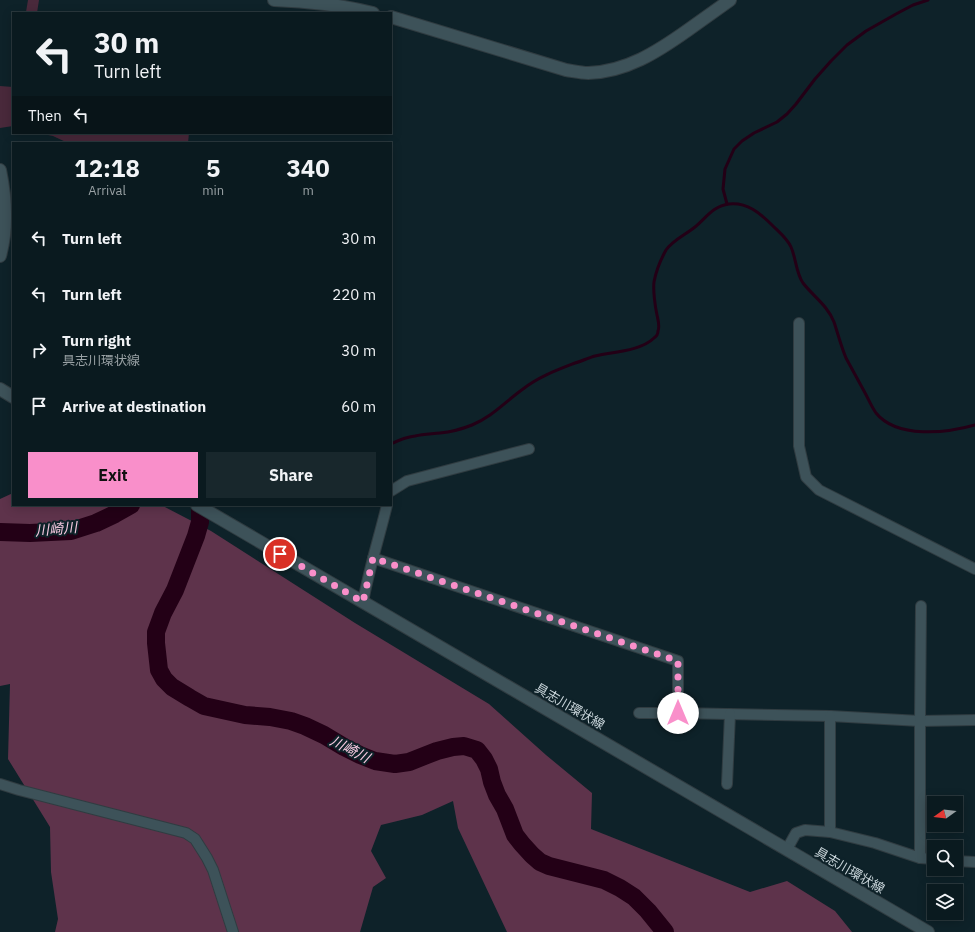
<!DOCTYPE html>
<html lang="en">
<head>
<meta charset="utf-8">
<style>
  :root { --surface:#0a1a1f; --page:#18272c; --text:#f1f3f6; --muted:#99a1a4; --line:#2a383d; --accent:#f98fca }
  body { margin:0; font-family:"IBM Plex Sans","Noto Sans JP",sans-serif; background:var(--page); color:var(--text); height:100vh; display:flex; flex-direction:column; font-size:15px; white-space:nowrap }
  * { box-sizing:border-box; margin:0 }
  p { font-size:13px; color:var(--muted) }
  .icon { flex:none; width:22px; height:22px; fill:none; stroke:currentColor; stroke-width:2; stroke-linecap:round; stroke-linejoin:round }
  .map { position:relative; flex:1; overflow:hidden }
  .panel { position:absolute; left:12px; top:142px; width:380px; height:364px; display:flex; flex-direction:column; background:var(--surface); border-radius:0px; box-shadow:0 2px 10px #0003,0 0 0 1px var(--line) }
  .panel>* { flex:none }
  .banner { position:absolute; left:12px; top:12px; width:380px; height:122px; border-radius:0px; box-shadow:0 2px 10px #0003,0 0 0 1px var(--line); background:#0a1a1f; color:var(--text); overflow:hidden }
  .needle { width:26px; rotate:255deg }
  .controls { position:absolute; left:927px; top:796px; display:grid; gap:8px }
  .controls a { display:grid; place-items:center; width:36px; height:36px; border-radius:0px; background:var(--surface); box-shadow:0 2px 10px #0003,0 0 0 1px var(--line); font-size:20px }
  .pin { position:absolute; display:grid; place-items:center; width:34px; height:34px; color:#fff; margin:-17px; border:2px solid #fff; border-radius:50%; box-shadow:0 1px 4px #0007 }
  .me { position:absolute; width:44px; margin:-22px; rotate:0deg; stroke-linejoin:round; filter:drop-shadow(0 0 3px #0008) }
  .turn { display:flex; align-items:center; gap:14px; height:84px; padding:0 16px; font-size:18px }
  .turn .icon { width:52px; height:52px; stroke-width:2.5 }
  .turn b { display:block; font-size:28px; line-height:34px }
  .then { display:flex; align-items:center; height:38px; padding:0 16px; background:#0003; gap:8px; font-size:15px }
  .eta { display:flex; justify-content:space-evenly; align-items:center; height:68px; text-align:center }
  .eta b { font-size:24px; font-weight:700; line-height:28px }
  .cta { display:flex; gap:8px; margin-top:auto; padding:8px 16px }
  .cta a { flex:1; height:46px; border-radius:0px; background:var(--accent); color:#111; font-size:16px; font-weight:700; line-height:46px; text-align:center }
  .cta a+a { background:var(--page); color:var(--text) }
  ul { padding:0; list-style:none }
  li { display:flex; align-items:center; gap:12px; height:56px; padding:0 16px }
  li div { flex:1 }
  li b { display:block; font-size:15px }
  li em { font-style:normal }
  .map>svg:first-child { display:block }
</style>
</head>
<body>
<div class="map">
<svg width="975" height="932" viewBox="0 0 975 932">
  <rect width="100%" height="100%" fill="#0e2229"/>
  <g fill="#49293b">
    <polygon points="28,0 39,0 37,13 26,12"/>
    <polygon points="0,86 13,87 12,114 13,115 13,126 0,128"/>
    <polygon points="38,133 189,133 188,143 68,143 53,136"/>
  </g>
  <polygon fill="#5e334b" points="13,493 13,505 161,505 211,531 355,623 489,704 546,755 592,793 591,829 750,892 787,881 835,911 852,932 507,932 458,828 453,801 422,815 381,825 371,851 386,878 373,887 360,932 55,932 58,919 51,872 50,827 8,759 10,684 0,686 0,499"/>
  <g fill="none" stroke-linecap="round" stroke-linejoin="round">
    <g stroke="#230016" stroke-width="3">
      <polyline points="727,204 723,189 725,169 734,149 742,141 754,133 777,122 787,114 796,104 815,79 831,61 847,45 866,31 896,14 913,5 928,0"/>
      <path d="M 391,444 C 399,440 406,437 415,436 C 423,434 431,434 440,433 C 451,432 462,429 472,425 C 492,417 506,401 523,389 C 538,377 557,370 575,363 C 582,361 588,358 595,356 C 612,352 641,351 654,338 C 657,336 658,334 658,331 C 660,326 658,320 657,315 C 655,306 653,290 654,282 C 656,271 661,259 666,250 C 673,240 685,235 695,227 C 706,218 713,206 729,204 C 747,202 760,213 772,225 C 779,232 787,238 791,247 C 796,258 796,273 803,283 C 813,296 828,306 834,322 C 838,334 841,346 846,358 C 852,369 858,380 864,391 C 868,398 871,406 876,413 C 897,439 947,433 975,425"/>
      <polyline points="279,505 285,505"/>
    </g>
    <g stroke="#230016" stroke-width="18">
      <polyline points="200,505 200,522 196,536 175,590 163,613 156,632 156,643 159,670 164,679 172,687 190,698 204,706 245,715 270,717 291,721 305,726 324,735 344,747 360,755 375,761 395,764 409,762 437,751 453,747 464,746 477,750 484,759 489,769 492,782 497,795 505,809 515,835 522,844 532,855 540,862 549,866 604,880 620,888 634,897 648,911 665,932"/>
      <polyline points="0,532 30,533 71,531 96,523 115,514 131,505"/>
    </g>
    <defs>
      <g id="minor">
        <polyline points="799,323 799,446 806,477 819,490 975,569"/>
        <polyline points="391,491 407,481 529,449"/>
        <polyline points="373,558 678,661 678,713"/>
        <path d="M 363,602 C 369,569 379,538 387,505"/>
        <polyline points="639,713 678,713 830,716 920,721 975,720"/>
        <polyline points="830,716 830,832"/>
        <polyline points="0,784 19,790 186,833 195,839 207,858 213,870 233,932"/>
        <polyline points="727,784 730,714"/>
        <polyline points="787,849 796,833 805,830 830,832 875,843 920,858 934,859"/>
        <polyline points="920,858 920,721 921,606"/>
        <polyline points="956,861 975,862"/>
      </g>
      <g id="tertiary">
        <path d="M 274,0 C 307,1 340,5 373,13"/>
        <path d="M 391,17 L 566,70 C 573,71 581,73 588,73 C 626,72 657,52 688,30 C 702,20 716,10 730,0"/>
        <path d="M 0,170 C 6,199 8,227 0,256"/>
      </g>
      <g id="secondary">
        <polyline points="0,389 13,397"/>
        <polyline points="197,505 928,932"/>
      </g>
    </defs>
    <use href="#minor" stroke="#303c41" stroke-width="12"/>
    <use href="#tertiary" stroke="#303c41" stroke-width="14"/>
    <use href="#secondary" stroke="#303c41" stroke-width="14"/>
    <use href="#minor" stroke="#3d5259" stroke-width="10"/>
    <use href="#tertiary" stroke="#3d5259" stroke-width="12"/>
    <use href="#secondary" stroke="#3d5259" stroke-width="12"/>
  </g>
  <g fill="none" stroke-linecap="round" stroke-linejoin="round">
    <polyline stroke="#f98fca" stroke-width="7" stroke-dasharray="0 12.6" points="280,554 363,602 373,558 678,661 678,713"/>
  </g>
  <g text-anchor="middle" stroke-width="4" stroke-linejoin="round" paint-order="stroke">
    <g font-size="13" fill="#cad6db" stroke="#0e2229">
      <text transform="translate(570 706) rotate(30)" y="5">具志川環状線</text>
      <text transform="translate(850 870) rotate(30)" y="5">具志川環状線</text>
    </g>
    <g font-size="14" font-style="italic" fill="#facbe3" stroke="#0e2229">
      <text transform="translate(56 529) rotate(-5)" y="5">川崎川</text>
      <text transform="translate(350 749) rotate(27)" y="5">川崎川</text>
    </g>
  </g>
</svg>
<div class="controls">
<a><svg class="needle" viewBox="-14 -14 28 28"><path d="M0-13l5 13h-10z" fill="#e53935"/><path d="M0 13l5-13h-10z" fill="#99a1a4"/></svg></a>
<a><svg class="icon" aria-label="search" viewBox="0 0 24 24"><circle cx="10" cy="10" r="6"/><path d="M15 15l6 6"/></svg></a>
<a><svg class="icon" aria-label="layers" viewBox="0 0 24 24"><path d="M12 4l9 5-9 5-9-5zM3 14l9 5 9-5"/></svg></a>
</div>
<div class="pin" style="left:280px;top:554px;background:#d93025"><svg class="icon" aria-label="arrive" viewBox="0 0 24 24"><path d="M6 21V4h12l-3 4 3 4H6"/></svg></div>
<svg class="me" style="left:678px;top:713px" viewBox="-20 -20 40 40"><circle r="19" fill="#fff"/><path d="M0-13L10 11 0 6-10 11z" fill="#f98fca"/></svg>
<div class="banner">
<div class="turn"><svg class="icon" aria-label="left" viewBox="0 0 24 24"><path d="M17 20v-9H6M10 6l-5 5 5 5"/></svg><div><b>30 m</b>Turn left</div></div>
<div class="then">Then<svg class="icon" aria-label="left" viewBox="0 0 24 24"><path d="M17 20v-9H6M10 6l-5 5 5 5"/></svg></div>
</div>
<section class="panel">
<div class="eta">
<div><b>12:18</b><p>Arrival</p></div>
<div><b>5</b><p>min</p></div>
<div><b>340</b><p>m</p></div>
</div>
<ul>
<li><svg class="icon" aria-label="left" viewBox="0 0 24 24"><path d="M17 20v-9H6M10 6l-5 5 5 5"/></svg><div><b>Turn left</b></div><em>30 m</em></li>
<li><svg class="icon" aria-label="left" viewBox="0 0 24 24"><path d="M17 20v-9H6M10 6l-5 5 5 5"/></svg><div><b>Turn left</b></div><em>220 m</em></li>
<li><svg class="icon" aria-label="right" viewBox="0 0 24 24"><path d="M7 20v-9h11M14 6l5 5-5 5"/></svg><div><b>Turn right</b><p>具志川環状線</p></div><em>30 m</em></li>
<li><svg class="icon" aria-label="arrive" viewBox="0 0 24 24"><path d="M6 21V4h12l-3 4 3 4H6"/></svg><div><b>Arrive at destination</b></div><em>60 m</em></li>
</ul>
<div class="cta"><a>Exit</a><a>Share</a></div>
</section>
</div>
</body>
</html>
